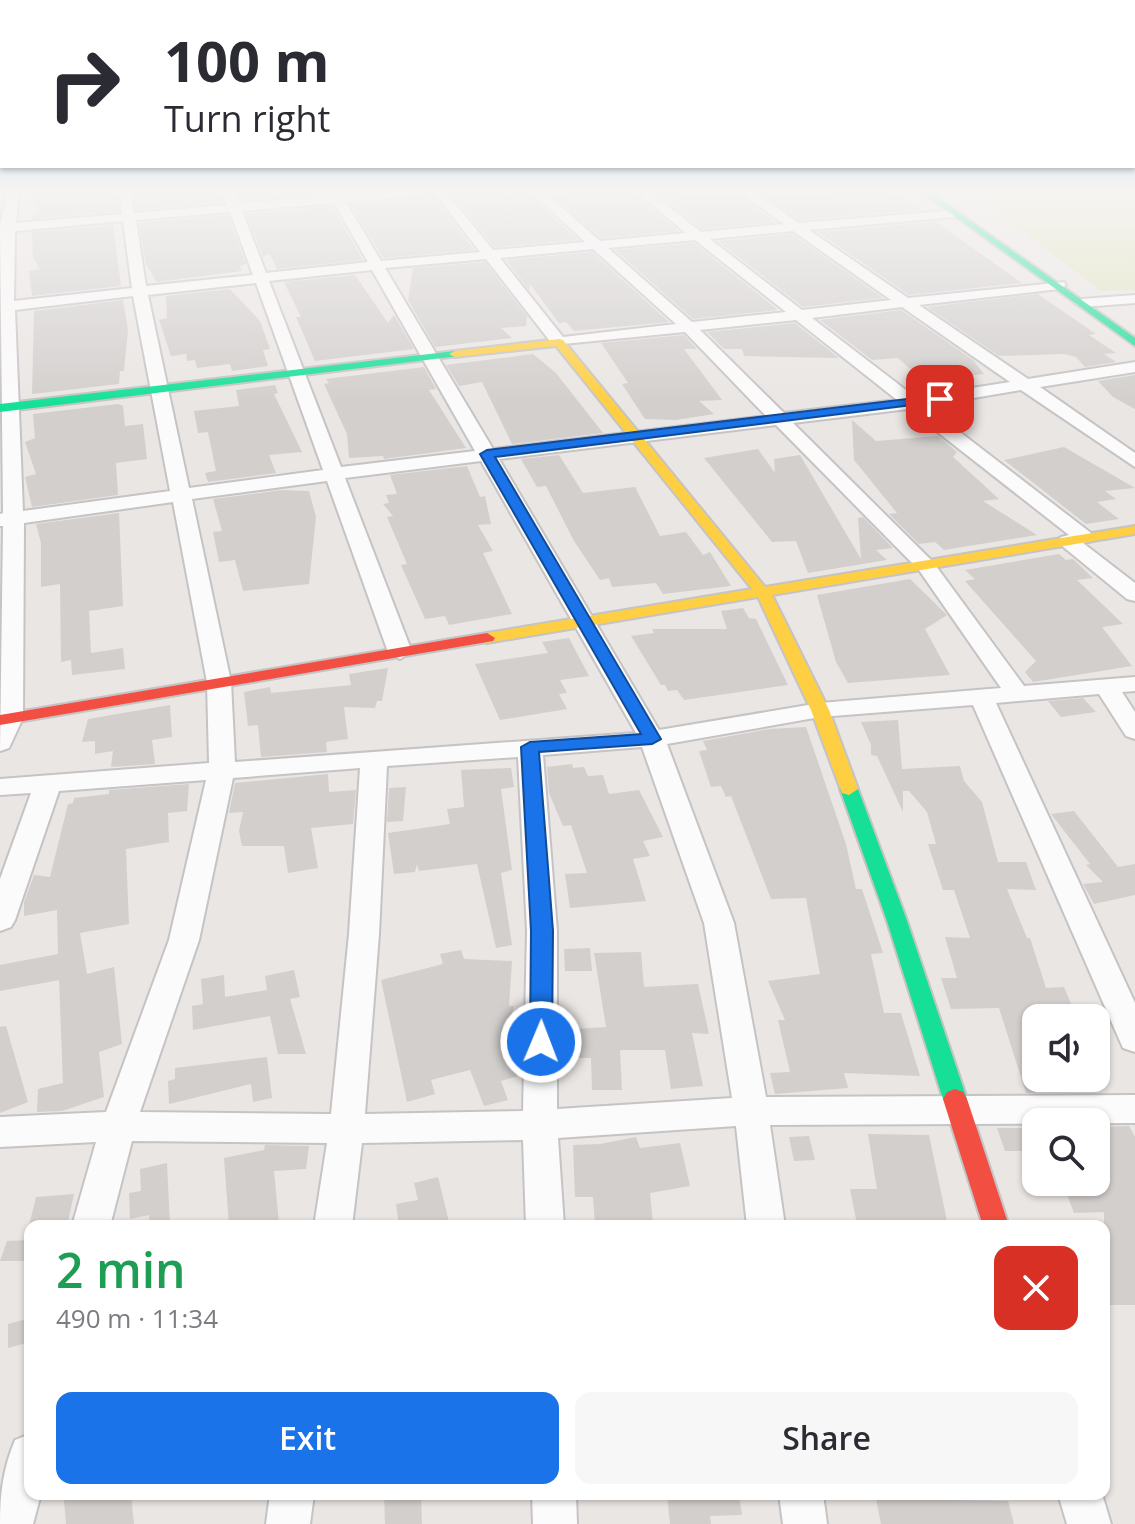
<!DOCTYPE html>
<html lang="en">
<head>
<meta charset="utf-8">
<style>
  :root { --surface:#fff; --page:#f7f7f7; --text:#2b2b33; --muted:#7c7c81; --accent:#1a73e8 }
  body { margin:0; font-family:"Open Sans",sans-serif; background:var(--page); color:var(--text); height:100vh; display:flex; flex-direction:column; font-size:30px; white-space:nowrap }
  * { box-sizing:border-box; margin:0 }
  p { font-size:26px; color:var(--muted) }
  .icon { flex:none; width:44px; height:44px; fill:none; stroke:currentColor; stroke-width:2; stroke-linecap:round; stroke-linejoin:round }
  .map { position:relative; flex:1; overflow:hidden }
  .panel { position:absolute; left:24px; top:1220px; width:1086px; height:280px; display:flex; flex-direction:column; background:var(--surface); border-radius:16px; box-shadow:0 2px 6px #0004 }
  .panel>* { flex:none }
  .guide { position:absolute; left:0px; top:0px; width:1136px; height:168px; box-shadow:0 2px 6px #0004; background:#fff; color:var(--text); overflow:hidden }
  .buttons { position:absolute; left:1022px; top:1004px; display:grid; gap:16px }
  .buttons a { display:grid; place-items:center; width:88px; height:88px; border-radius:16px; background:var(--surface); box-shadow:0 2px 6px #0004; font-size:40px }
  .pin { position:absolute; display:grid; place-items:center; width:68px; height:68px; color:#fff; margin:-34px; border-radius:16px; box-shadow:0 4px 12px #0006 }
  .me { position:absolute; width:88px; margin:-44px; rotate:1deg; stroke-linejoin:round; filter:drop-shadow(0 0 6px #0008) }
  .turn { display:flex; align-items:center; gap:28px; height:168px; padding:0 32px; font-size:36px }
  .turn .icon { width:104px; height:104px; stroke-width:2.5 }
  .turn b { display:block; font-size:56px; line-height:68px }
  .round { display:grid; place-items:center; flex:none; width:84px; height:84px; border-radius:16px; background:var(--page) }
  .overview { display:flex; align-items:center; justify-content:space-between; height:136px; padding:0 32px }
  h1 { font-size:48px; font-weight:600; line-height:60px; color:#1e9e55 }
  .cta { display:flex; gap:16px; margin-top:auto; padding:16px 32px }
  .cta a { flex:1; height:92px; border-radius:16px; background:var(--accent); color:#fff; font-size:32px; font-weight:600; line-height:92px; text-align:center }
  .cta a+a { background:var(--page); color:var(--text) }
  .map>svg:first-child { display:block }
</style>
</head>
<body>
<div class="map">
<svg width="1135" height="1524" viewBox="0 0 1135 1524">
  <rect width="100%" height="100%" fill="#eae6e4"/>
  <polygon fill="#dfe5be" points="971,192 1131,192 1135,194 1135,290 1101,291"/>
  <g fill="#d2cfcd">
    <polygon points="31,192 116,192 119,211 32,219 32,215 38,214"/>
    <polygon points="134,192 220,192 223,202 137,210"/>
    <polygon points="238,192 325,192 325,193 241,200"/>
    <polygon points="424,192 431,192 474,250 383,258 351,205 415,199"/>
    <polygon points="450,192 527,192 578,240 494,247"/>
    <polygon points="569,192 633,192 678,231 601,238 550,194"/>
    <polygon points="655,192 737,194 776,222 702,229"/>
    <polygon points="893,192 920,210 800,220 759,193"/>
    <polygon points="332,206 363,260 277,269 270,254 263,257 246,214"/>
    <polygon points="228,215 246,264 240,266 242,271 157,282 146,264 139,223"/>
    <polygon points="936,222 1022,283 909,295 818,232"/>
    <polygon points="113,225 121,286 32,296 29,271 40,269 33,257 32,232"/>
    <polygon points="792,234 883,298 803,307 718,241"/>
    <polygon points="694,243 778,310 693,319 615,250"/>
    <polygon points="592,252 669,322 574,331 566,322 559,323 530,284 529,290 506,260"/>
    <polygon points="485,262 527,316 526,326 501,328 512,338 435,347 408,300 413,268"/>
    <polygon points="355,275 388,323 394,315 414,349 315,361 296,317 301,317 284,282"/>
    <polygon points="230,289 260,321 270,349 263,350 268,366 232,371 230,364 197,368 195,360 187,361 186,354 171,356 159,320 167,318 166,296"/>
    <polygon points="1038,294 1096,334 1089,335 1116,353 1104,354 1116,362 1085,367 1076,357 1064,354 999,356 927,307"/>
    <polygon points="123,300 128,330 124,371 120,371 119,384 32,394 34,311"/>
    <polygon points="901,310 973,360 984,374 935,379 930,375 918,376 898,358 872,360 820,320"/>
    <polygon points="795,323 839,358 744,356 742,349 724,349 707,332"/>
    <polygon points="684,335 697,349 684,349 722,400 699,401 714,414 676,420 645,419 622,384 628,383 601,343"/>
    <polygon points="533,354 556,373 603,433 512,444 482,382 459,386 446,365"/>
    <polygon points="424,367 436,389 429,390 466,448 384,459 383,456 349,458 347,434 324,384 329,383 326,379"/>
    <polygon points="1135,375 1135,409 1113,397 1098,381"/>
    <polygon points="275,385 278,393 274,394 302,452 269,455 276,473 208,482 205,473 216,471 208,432 198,433 194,411 239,406 236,390"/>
    <polygon points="118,404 123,406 125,426 143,424 147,459 116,463 118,495 32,507 25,477 36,474 25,442 35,438 33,414"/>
    <polygon points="852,420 876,441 938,436 957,452 953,457 999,499 983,501 1037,535 944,550 935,542 919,544 889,514 897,513 854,460"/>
    <polygon points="1064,447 1135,488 1105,491 1116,499 1097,502 1119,519 1086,524 1004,460"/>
    <polygon points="758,449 775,473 774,459 800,455 861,559 858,518 863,517 893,548 876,550 887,560 808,573 796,541 772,542 704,458"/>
    <polygon points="559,455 583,493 635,487 660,536 686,532 703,555 710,552 731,586 663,594 656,583 612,587 609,578 600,580 574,541 546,486 537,487 521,459"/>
    <polygon points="467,466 480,497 485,496 491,524 478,525 493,551 483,553 512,614 449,625 445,616 425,619 401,565 407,564 387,517 393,516 383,504 389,503 386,495 397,494 390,475"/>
    <polygon points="282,490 309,491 316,517 309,584 243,591 235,560 219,562 213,532 222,531 213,499"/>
    <polygon points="119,513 123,606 89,611 91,653 123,648 125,669 72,675 71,660 61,662 60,584 41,587 41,543 36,524"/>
    <polygon points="1059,554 1066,560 1073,559 1093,578 1077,580 1123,624 1102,627 1132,666 1033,682 1025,672 1036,661 965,581 975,579 965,570"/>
    <polygon points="910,579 947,615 925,629 950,675 848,683 836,662 817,595"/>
    <polygon points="743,608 749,618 756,619 788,685 684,700 677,690 668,691 665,685 661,685 631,636 654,633 652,629 727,629 721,611"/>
    <polygon points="569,638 589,676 560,680 567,693 559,694 567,709 500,720 475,664 548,653 542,642"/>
    <polygon points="388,668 382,701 377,701 375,708 344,707 348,739 326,742 327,752 261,757 258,725 248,726 244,692 270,687 271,693 351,685 349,674"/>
    <polygon points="1083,698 1096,712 1061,717 1048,701"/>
    <polygon points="170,705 172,737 152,740 155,764 111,767 113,751 95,754 95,741 82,742 88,719"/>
    <polygon points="898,720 902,769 960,766 964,781 982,802 998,862 1026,862 1036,890 1007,889 1027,938 1030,938 1046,988 1064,987 1077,1018 1036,1018 1036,1093 1026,1093 999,1008 951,1009 941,978 957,978 945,937 970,938 954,890 943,890 928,844 936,844 927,812 909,791 903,791 903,812 877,756 871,755 871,745 861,722"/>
    <polygon points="806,727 846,844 856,889 862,889 883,953 871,954 884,1013 901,1013 920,1076 844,1073 848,1088 775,1094 770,1073 790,1072 778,1020 785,1020 768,981 820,974 806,898 771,899 731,796 726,797 721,786 711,787 699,751 707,750 703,741 769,729"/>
    <polygon points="572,764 573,768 584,767 588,776 603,775 609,794 639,790 663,837 643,841 650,856 633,859 646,901 570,908 565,874 587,873 571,825 563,826 549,793 547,767"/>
    <polygon points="511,768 514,787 501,789 512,870 501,873 512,945 496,948 477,864 419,871 417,864 415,872 394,874 388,833 450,824 447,809 464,807 461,770"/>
    <polygon points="328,774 329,792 356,790 353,824 311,828 318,868 288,873 284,846 242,846 239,831 243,812 229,813 235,783"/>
    <polygon points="189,784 187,811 168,813 169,842 126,849 129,924 80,933 87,974 114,967 122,1044 99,1052 104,1097 62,1111 37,1112 38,1089 63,1083 59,980 0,991 0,965 58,954 57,910 24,916 24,902 34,875 50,877 68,804 73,803 74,798 109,794 109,790"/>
    <polygon points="406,787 403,821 387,822 389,788"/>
    <polygon points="1074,811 1118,867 1135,864 1135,895 1094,904 1083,884 1103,882 1086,865 1090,864 1051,814"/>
    <polygon points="590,948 592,971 565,971 564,949"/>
    <polygon points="461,950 464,959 512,961 509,1006 514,1006 505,1042 518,1076 501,1081 508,1100 484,1106 470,1070 431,1080 435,1094 407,1102 381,980 443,964 440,954"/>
    <polygon points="641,952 644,987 698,984 709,1034 692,1033 703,1086 671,1089 665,1050 620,1050 622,1090 592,1090 591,1058 565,1058 564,1034 575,1034 575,1029 606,1027 594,953"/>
    <polygon points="294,970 300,997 290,999 306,1054 278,1054 270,1016 193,1030 192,1006 203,1004 201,979 224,975 225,997 267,990 265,976"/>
    <polygon points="6,1026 28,1102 0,1113 0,1027"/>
    <polygon points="267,1057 272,1098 253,1102 251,1084 169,1104 168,1081 175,1079 175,1068"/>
    <polygon points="1129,1126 1135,1137 1135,1305 1104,1305 1104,1212 1074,1213 1063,1184 1096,1183 1096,1127"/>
    <polygon points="997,1128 1036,1128 1036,1151 1005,1151"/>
    <polygon points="868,1134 929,1135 947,1221 857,1224 850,1189 877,1189"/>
    <polygon points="809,1136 815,1160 794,1161 789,1137"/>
    <polygon points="636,1137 640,1148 680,1143 690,1186 650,1193 653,1224 595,1226 593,1197 575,1197 573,1145 600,1144"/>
    <polygon points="265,1145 309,1146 306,1169 274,1171 279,1223 229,1226 224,1158 264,1150"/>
    <polygon points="167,1163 170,1226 150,1226 149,1215 130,1219 129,1193 141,1191 140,1169"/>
    <polygon points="438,1177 450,1226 399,1226 396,1204 418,1200 414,1183"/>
    <polygon points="74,1194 67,1226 29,1226 36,1197"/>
    <polygon points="30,1240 26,1261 0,1261 7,1241"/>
    <polygon points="30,1318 30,1342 8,1348 8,1324"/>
    <polygon points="84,1494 131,1494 134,1524 66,1524 64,1500"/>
    <polygon points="384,1494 421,1494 422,1524 385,1524"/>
    <polygon points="667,1494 739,1494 742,1515 710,1516 711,1524 670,1524"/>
    <polygon points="875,1494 949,1494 951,1500 1008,1501 1014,1524 881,1524"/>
  </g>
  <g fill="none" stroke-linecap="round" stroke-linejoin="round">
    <defs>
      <g id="street">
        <path d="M 7,192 L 19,192 L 16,223 L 122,214 L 119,192 L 131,192 L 134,213 L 227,205 L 223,192 L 235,192 L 239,203 L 330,196 L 328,192 L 421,192 L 415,196 L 346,202 L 381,261 L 480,252 L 434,192 L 446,192 L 493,250 L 585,242 L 531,192 L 544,192 L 600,241 L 686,233 L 636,192 L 650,192 L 701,232 L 784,224 L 739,192 L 753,192 L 799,223 L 957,210 L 957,216 L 953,217 L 809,230 L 908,298 L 1064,282 L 1066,285 L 1059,289 L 919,305 L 1028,379 L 1135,362 L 1135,372 L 1040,387 L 1135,453 L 1135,467 L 1021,390 L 926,406 L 1091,533 L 1094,537 L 1091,541 L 1083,543 L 1135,583 L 1135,601 L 1127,599 L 1061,545 L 1058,541 L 1061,537 L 1069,535 L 908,409 L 793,423 L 933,562 L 1024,686 L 1135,677 L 1135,691 L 1122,692 L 1135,712 L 1135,739 L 1126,736 L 1099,694 L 996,703 L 1135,1003 L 1135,1052 L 1123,1048 L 1119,1039 L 973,705 L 820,717 L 667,744 L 734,923 L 766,1097 L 1135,1095 L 1135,1123 L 770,1125 L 785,1226 L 747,1226 L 736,1126 L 558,1138 L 564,1226 L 526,1226 L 523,1140 L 362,1143 L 352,1226 L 314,1226 L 327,1143 L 132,1141 L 110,1226 L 72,1226 L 96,1142 L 0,1147 L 0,1117 L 106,1112 L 169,940 L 206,780 L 59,791 L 15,920 L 11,927 L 0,931 L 0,879 L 31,793 L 0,795 L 0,779 L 209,763 L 207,682 L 173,502 L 24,523 L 23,718 L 9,748 L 0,751 L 3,526 L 0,526 L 0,514 L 3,513 L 0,224 ZM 334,203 L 368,262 L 266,273 L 242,211 ZM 230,212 L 253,275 L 146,286 L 136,220 ZM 123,221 L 132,288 L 14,301 L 15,231 ZM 793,231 L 891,300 L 802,310 L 710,239 ZM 695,240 L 786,312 L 692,322 L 608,248 ZM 593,249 L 676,324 L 563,337 L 500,258 ZM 486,259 L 553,345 L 685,332 L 766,416 L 493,449 L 385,268 ZM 372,270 L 475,451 L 341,467 L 269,281 ZM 256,283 L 323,470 L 189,488 L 148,295 ZM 133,296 L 170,491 L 23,511 L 15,310 ZM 902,307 L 1010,382 L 915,397 L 812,318 ZM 796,320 L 897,400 L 784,413 L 700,330 ZM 776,425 L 919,570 L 1001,688 L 820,703 L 659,730 L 499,459 ZM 481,461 L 636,733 L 235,762 L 231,682 L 192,499 L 327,481 L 388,652 L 400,659 L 412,652 L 345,478 ZM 642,747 L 704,923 L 732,1098 L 557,1109 L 557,931 L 543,755 ZM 518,757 L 527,931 L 523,1111 L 365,1114 L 379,934 L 387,766 ZM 360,768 L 349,934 L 331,1114 L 140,1112 L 199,940 L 233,778 Z"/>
        <polygon points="1135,295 1135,303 1082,307 1075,303 1082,299"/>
        <path d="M 30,1434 L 30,1494 L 41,1494 L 33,1524 L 0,1524 C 0,1493 3,1469 15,1440 Z"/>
        <polygon points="270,1494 314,1494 310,1524 266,1524"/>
        <polygon points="532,1494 576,1494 577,1524 533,1524"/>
        <polygon points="779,1494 823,1494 827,1524 783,1524"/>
        <polygon points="1058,1494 1102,1494 1111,1524 1067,1524"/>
      </g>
      <g id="fast">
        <polygon points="921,192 930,192 1135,338 1135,346"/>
        <polygon points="455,351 459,352 459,356 0,412 0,404"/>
        <polygon points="849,783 858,789 906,918 967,1099 963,1106 955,1109 947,1106 943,1099 886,918 840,789"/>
      </g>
      <polygon id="slow" points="559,339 563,340 765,587 1135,526 1135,534 772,595 829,710 858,789 849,795 842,793 811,710 758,597 487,643 479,638 487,633 752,589 556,346 455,357 449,354 455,351"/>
      <g id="jam">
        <polygon points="487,633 495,638 493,641 0,725 0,715"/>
        <polygon points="955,1089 963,1092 967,1099 1009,1226 983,1226 943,1099 947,1092"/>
      </g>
    </defs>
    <use href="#street" stroke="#c5c3c4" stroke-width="4"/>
    <use href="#fast" stroke="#c5c3c4" stroke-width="4"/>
    <use href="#slow" stroke="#c5c3c4" stroke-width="4"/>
    <use href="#jam" stroke="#c5c3c4" stroke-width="4"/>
    <use href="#street" fill="#fcfbfb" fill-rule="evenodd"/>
    <use href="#fast" fill="#16e098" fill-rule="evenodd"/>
    <use href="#slow" fill="#ffcf43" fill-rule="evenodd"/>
    <use href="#jam" fill="#f24e42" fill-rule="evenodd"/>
  </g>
  <linearGradient id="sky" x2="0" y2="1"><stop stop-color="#8ac6e7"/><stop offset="0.47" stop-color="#f6f4f3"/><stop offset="1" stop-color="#f6f4f3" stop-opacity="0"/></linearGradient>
  <rect width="1135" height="405" fill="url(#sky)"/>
  <polygon fill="#1a73e8" stroke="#114b97" stroke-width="2" points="940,395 946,399 944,401 495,457 661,739 652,744 539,752 553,931 552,1042 549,1048 533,1048 530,1042 531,931 521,747 530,742 641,734 480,454 487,450"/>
</svg>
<div class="buttons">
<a><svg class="icon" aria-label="sound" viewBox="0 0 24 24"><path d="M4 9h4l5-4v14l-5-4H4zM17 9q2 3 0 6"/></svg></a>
<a><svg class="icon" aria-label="search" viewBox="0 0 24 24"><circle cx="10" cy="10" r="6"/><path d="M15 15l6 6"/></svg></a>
</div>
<div class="pin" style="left:940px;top:399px;background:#d93025"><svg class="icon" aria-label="arrive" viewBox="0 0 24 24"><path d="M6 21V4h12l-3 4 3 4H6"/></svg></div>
<svg class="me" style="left:541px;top:1042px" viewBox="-20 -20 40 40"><circle r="17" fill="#1a73e8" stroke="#fff" stroke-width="3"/><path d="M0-11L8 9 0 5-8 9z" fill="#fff"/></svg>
<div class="guide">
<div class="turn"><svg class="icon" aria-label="right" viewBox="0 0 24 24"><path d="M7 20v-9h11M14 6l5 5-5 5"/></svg><div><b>100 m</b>Turn right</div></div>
</div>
<section class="panel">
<div class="overview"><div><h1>2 min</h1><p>490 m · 11:34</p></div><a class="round" style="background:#d93025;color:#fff"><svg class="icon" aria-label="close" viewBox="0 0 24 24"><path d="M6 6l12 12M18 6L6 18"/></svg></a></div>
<div class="cta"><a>Exit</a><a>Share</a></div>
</section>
</div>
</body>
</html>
